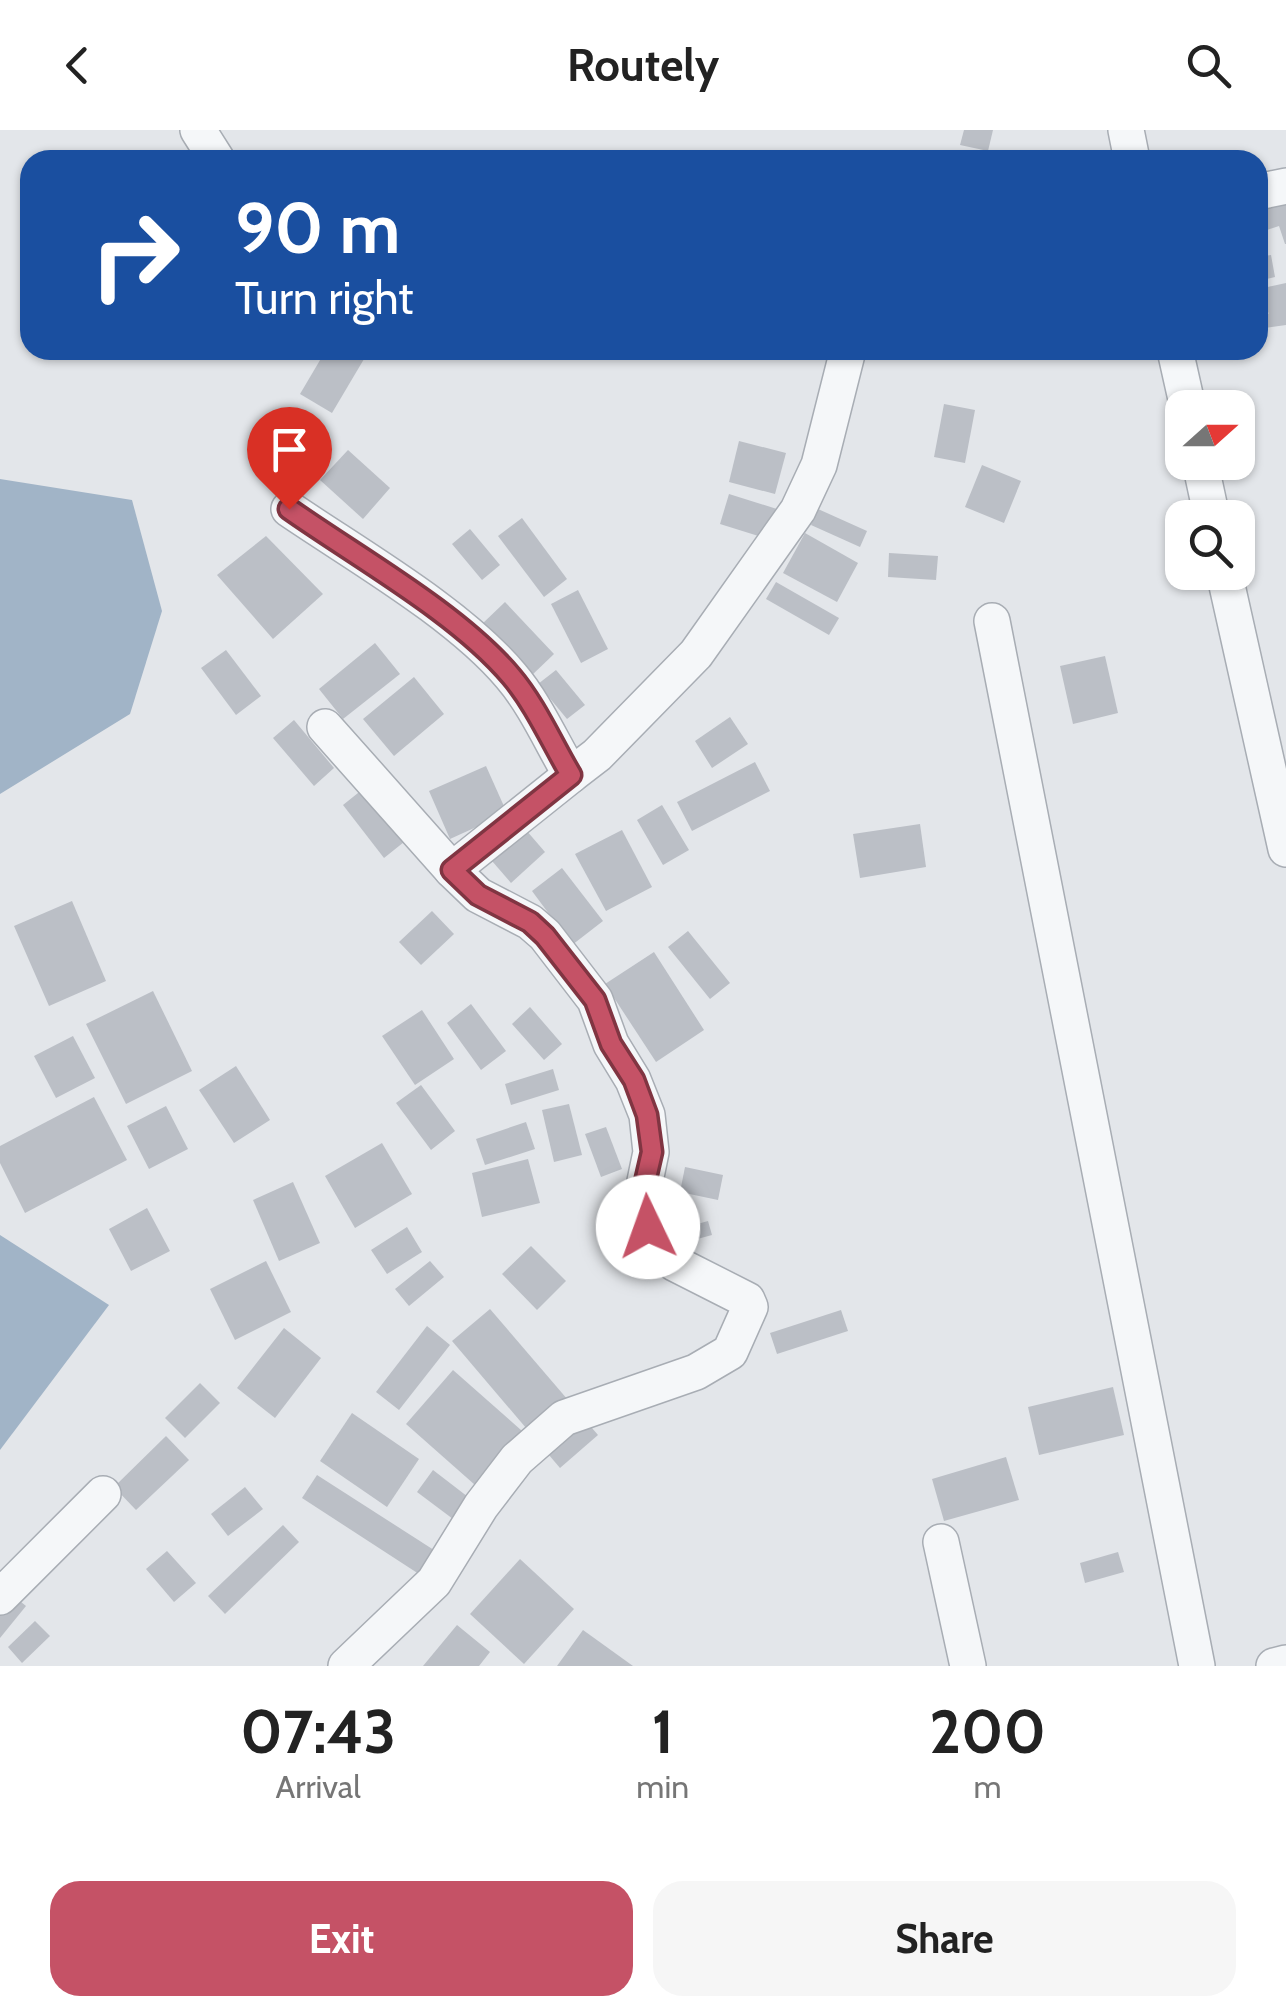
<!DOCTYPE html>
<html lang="en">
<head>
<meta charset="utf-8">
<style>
  :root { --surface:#fff; --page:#f6f6f6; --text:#222; --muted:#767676; --accent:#c55266 }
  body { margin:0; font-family:Cabin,sans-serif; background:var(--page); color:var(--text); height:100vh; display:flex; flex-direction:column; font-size:38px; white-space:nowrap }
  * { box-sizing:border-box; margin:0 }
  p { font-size:32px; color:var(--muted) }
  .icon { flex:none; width:55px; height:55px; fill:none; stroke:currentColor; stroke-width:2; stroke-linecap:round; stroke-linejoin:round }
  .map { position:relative; height:1536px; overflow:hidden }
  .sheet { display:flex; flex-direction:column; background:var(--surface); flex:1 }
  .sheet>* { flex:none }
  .hud { position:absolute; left:20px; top:20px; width:1248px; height:210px; border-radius:30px; box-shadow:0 2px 8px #0004; background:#1a4fa0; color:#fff; overflow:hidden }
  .needle { width:65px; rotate:69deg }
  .fabs { position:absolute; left:1165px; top:260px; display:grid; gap:20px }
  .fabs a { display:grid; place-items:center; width:90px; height:90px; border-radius:20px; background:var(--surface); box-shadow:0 2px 8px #0004; font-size:50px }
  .pin { position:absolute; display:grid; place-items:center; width:85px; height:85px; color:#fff; margin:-102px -42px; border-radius:50% 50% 50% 0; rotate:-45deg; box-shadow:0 0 10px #0007 }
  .pin .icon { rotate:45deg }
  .me { position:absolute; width:110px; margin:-55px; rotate:357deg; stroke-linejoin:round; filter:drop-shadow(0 0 8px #0008) }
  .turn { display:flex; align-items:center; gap:35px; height:210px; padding:0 50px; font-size:45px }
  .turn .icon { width:130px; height:130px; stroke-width:2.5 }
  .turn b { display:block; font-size:70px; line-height:85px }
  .eta { display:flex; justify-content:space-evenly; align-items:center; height:170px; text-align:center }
  .eta b { font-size:60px; font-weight:700; line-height:70px }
  .primary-button { display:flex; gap:20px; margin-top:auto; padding:20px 50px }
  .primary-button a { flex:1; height:115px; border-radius:30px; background:var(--accent); color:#fff; font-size:40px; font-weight:700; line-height:115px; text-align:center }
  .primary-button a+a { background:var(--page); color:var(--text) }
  header { display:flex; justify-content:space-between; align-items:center; height:130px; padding:0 50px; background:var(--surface); font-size:45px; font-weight:700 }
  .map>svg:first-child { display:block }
</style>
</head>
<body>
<header><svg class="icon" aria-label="back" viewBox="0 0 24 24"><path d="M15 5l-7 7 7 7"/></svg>Routely<svg class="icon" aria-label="search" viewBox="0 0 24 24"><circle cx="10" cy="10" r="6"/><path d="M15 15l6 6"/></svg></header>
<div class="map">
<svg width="1286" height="1536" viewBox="0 0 1286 1536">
  <rect width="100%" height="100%" fill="#e3e6ea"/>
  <g fill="#a1b4c7">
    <polygon points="0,349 132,370 162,481 130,584 0,664"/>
    <polygon points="0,1105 109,1175 0,1320"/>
  </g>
  <g fill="#bbbfc6">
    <polygon points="964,0 993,0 988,21 960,15"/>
    <polygon points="1286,68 1286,114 1285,114 1279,96 1258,103 1258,77"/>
    <polygon points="1271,125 1275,147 1258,151 1258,127"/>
    <polygon points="1286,153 1286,195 1265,198 1259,192 1269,183 1264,180 1259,159"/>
    <polygon points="326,220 350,220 364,229 332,283 300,264"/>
    <polygon points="944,274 975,280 965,333 934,327"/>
    <polygon points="739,311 786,323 775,364 729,352"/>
    <polygon points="265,315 305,340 292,360 253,335"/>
    <polygon points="348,320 390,358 363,389 320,350"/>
    <polygon points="982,335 1021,351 1004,393 965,377"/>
    <polygon points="729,364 780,380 771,410 720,394"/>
    <polygon points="818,379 867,401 860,417 811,395"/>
    <polygon points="522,388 567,449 544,467 498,406"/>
    <polygon points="470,399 500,435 482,450 452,414"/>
    <polygon points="805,403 858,433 837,472 783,443"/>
    <polygon points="266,406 323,464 273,509 217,445"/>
    <polygon points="889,423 938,426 936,450 888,447"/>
    <polygon points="776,452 839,488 829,505 766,469"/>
    <polygon points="578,460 608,519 581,533 551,474"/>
    <polygon points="505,472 554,524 530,547 481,495"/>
    <polygon points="375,513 400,544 343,589 319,559"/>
    <polygon points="226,520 261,566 236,585 201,538"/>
    <polygon points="1105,526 1118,583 1073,594 1060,536"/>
    <polygon points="556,540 585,575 567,589 538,554"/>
    <polygon points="414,547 444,584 394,626 363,589"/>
    <polygon points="730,587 748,614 712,638 695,611"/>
    <polygon points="294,590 334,638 314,656 273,608"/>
    <polygon points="755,632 770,661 692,701 677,672"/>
    <polygon points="486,636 507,683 450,709 429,661"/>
    <polygon points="373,651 414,704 384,728 343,675"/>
    <polygon points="662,675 689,720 663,735 637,690"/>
    <polygon points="920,694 926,737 860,748 853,704"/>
    <polygon points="526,700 545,722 511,753 492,731"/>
    <polygon points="622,700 652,757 606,781 575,724"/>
    <polygon points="562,738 603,791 572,815 532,761"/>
    <polygon points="72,771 106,851 49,876 14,796"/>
    <polygon points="432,781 454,804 421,835 399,812"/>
    <polygon points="688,801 730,853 710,869 668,817"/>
    <polygon points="654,822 704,900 656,932 605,854"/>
    <polygon points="153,861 192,941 126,974 86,894"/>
    <polygon points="471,874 506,921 481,940 447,893"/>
    <polygon points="530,877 562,914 544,930 512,894"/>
    <polygon points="422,880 454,929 415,955 382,906"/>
    <polygon points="73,906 95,948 56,968 34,926"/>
    <polygon points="236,936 270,990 234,1013 199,960"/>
    <polygon points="553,939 559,960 511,975 505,954"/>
    <polygon points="421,955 455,1001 431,1020 396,973"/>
    <polygon points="94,967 127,1030 25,1083 0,1033 0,1016"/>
    <polygon points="569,974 582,1025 554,1032 542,980"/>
    <polygon points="166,976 188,1019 149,1039 127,996"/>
    <polygon points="526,992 535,1019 485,1035 476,1009"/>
    <polygon points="606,997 622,1039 601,1047 585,1004"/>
    <polygon points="382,1013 412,1064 355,1098 325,1046"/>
    <polygon points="528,1029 540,1073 482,1087 472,1043"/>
    <polygon points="685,1037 723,1045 718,1070 680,1062"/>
    <polygon points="293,1052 320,1113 279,1131 253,1070"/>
    <polygon points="147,1078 170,1121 131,1141 109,1099"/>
    <polygon points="708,1091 712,1105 672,1116 669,1102"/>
    <polygon points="407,1097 422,1122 387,1144 371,1120"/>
    <polygon points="531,1116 566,1151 537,1180 502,1144"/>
    <polygon points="266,1131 291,1182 235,1210 210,1159"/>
    <polygon points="430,1131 444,1147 409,1176 395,1159"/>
    <polygon points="490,1179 598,1305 560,1338 452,1211"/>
    <polygon points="841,1180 848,1201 777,1224 770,1203"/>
    <polygon points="427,1196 450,1215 399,1280 376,1262"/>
    <polygon points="284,1198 321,1228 275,1288 237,1258"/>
    <polygon points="453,1240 539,1316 492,1370 406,1294"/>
    <polygon points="200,1253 220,1273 185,1308 165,1288"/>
    <polygon points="1113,1257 1124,1305 1039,1325 1028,1277"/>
    <polygon points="352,1283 419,1329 387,1377 320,1331"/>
    <polygon points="166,1306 189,1330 136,1380 114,1357"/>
    <polygon points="1006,1327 1019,1370 944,1391 932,1349"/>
    <polygon points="433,1340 485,1380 469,1401 417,1362"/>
    <polygon points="317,1345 437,1422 422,1446 302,1368"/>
    <polygon points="245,1357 263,1379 228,1406 211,1384"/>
    <polygon points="283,1395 299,1412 225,1484 208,1466"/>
    <polygon points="167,1421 196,1453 174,1472 146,1439"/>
    <polygon points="1118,1422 1124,1442 1085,1453 1080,1433"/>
    <polygon points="520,1429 574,1479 524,1534 470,1484"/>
    <polygon points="10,1463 26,1476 0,1508 0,1476"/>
    <polygon points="35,1491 50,1506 22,1533 8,1517"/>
    <polygon points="457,1495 490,1522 479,1536 423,1536"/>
    <polygon points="583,1500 633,1536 557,1536"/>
  </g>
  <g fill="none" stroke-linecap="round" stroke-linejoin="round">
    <defs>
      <g id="minor">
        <polyline points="198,0 217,30"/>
        <polyline points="1126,0 1132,30"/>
        <polyline points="1258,62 1286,56"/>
        <polyline points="1175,220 1188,278"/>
        <polyline points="1200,332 1212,388"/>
        <path d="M 289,379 C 358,426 458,483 511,546 C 535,574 552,613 571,645 L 597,625 L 696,524 L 798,380 L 819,335 L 848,220"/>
        <polyline points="1224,442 1286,719"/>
        <polyline points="992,491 1197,1536"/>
        <polyline points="325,597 452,740 478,765 530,792 545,805 595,870 611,914 633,950 647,985 651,1022 643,1061 648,1097 674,1133 747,1170 750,1177 730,1222 696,1242 564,1288 517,1329 481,1376 434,1452 346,1536"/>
        <polyline points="452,740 571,645"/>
        <polyline points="941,1412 968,1536"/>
        <polyline points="0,1467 103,1364"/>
        <polyline points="1274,1536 1286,1533"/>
      </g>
    </defs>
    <use href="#minor" stroke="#a8adb4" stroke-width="38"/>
    <use href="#minor" stroke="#f5f7f9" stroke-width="35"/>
  </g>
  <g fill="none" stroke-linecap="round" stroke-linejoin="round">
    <defs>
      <path id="route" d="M 289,379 C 357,427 458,483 511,546 C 535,574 552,613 571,645 L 452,740 L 478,765 L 530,792 L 545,806 L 595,870 L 611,914 L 634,950 L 647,985 L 652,1022 L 643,1061 L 648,1097"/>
    </defs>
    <use href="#route" stroke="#803542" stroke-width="25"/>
    <use href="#route" stroke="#c55266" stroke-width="18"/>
  </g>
</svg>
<div class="fabs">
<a><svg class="needle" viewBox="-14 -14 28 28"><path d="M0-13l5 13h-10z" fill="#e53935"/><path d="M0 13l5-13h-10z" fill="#767676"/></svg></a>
<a><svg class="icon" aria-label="search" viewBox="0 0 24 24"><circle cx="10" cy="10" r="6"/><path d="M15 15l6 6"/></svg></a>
</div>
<div class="pin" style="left:289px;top:379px;background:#d93025"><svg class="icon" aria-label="arrive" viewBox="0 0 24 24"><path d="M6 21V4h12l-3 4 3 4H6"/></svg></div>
<svg class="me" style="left:648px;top:1097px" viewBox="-20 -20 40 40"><circle r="19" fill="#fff"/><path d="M0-13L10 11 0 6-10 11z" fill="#c55266"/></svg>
<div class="hud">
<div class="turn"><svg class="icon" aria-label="right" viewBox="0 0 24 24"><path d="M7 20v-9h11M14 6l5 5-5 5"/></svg><div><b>90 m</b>Turn right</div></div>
</div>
</div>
<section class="sheet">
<div class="eta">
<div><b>07:43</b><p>Arrival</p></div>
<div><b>1</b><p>min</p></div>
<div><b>200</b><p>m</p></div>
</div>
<div class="primary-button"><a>Exit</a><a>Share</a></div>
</section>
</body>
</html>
